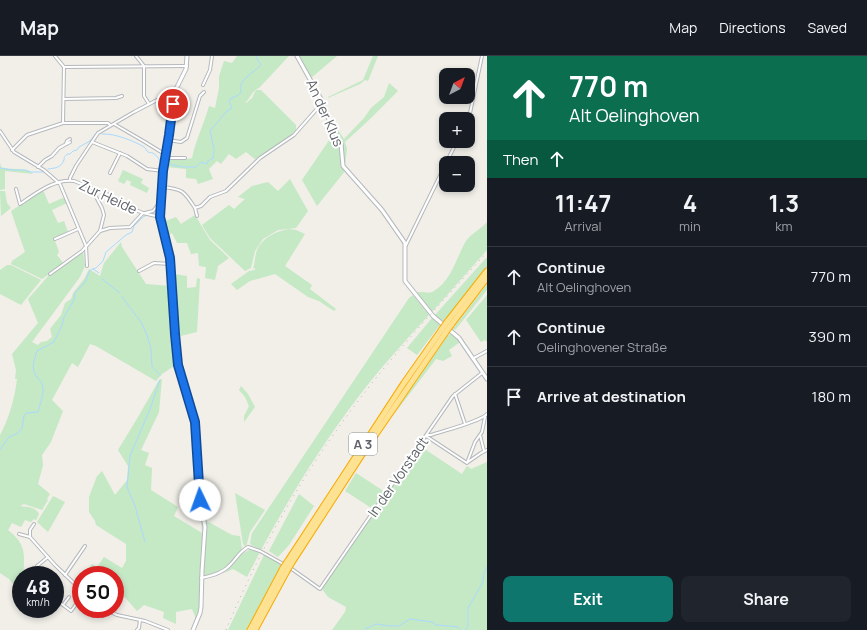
<!DOCTYPE html>
<html lang="en">
<head>
<meta charset="utf-8">
<style>
  :root { --surface:#171b24; --page:#20242c; --text:#f1f3f6; --muted:#9ea1a6; --line:#363941; --accent:#0f766e }
  body { margin:0; font-family:Manrope,sans-serif; background:var(--page); color:var(--text); height:100vh; display:flex; flex-direction:column; font-size:15px; white-space:nowrap }
  * { box-sizing:border-box; margin:0 }
  p { font-size:13px; color:var(--muted) }
  .icon { flex:none; width:22px; height:22px; fill:none; stroke:currentColor; stroke-width:2; stroke-linecap:round; stroke-linejoin:round }
  .map { position:relative; flex:1; overflow:hidden }
  .sheet { display:flex; flex-direction:column; background:var(--surface); width:380px }
  .sheet>* { flex:none }
  .guide { background:#0b6e4f; color:#fff; overflow:hidden }
  .needle { width:26px; rotate:41deg }
  .fabs { position:absolute; left:439px; top:12px; display:grid; gap:8px }
  .fabs a { display:grid; place-items:center; width:36px; height:36px; border-radius:8px; background:var(--surface); box-shadow:0 2px 6px #0003; font-size:20px }
  .speed { position:absolute; left:12px; top:510px; display:flex; gap:8px; font-size:20px; font-weight:700; text-align:center }
  .speed>* { display:grid; place-content:center; width:52px; height:52px; border-radius:50%; background:var(--surface); box-shadow:0 2px 6px #0003; line-height:1 }
  .speed small { font-size:10px; font-weight:400 }
  .speed .limit { border:6px solid #d22; background:#fff; color:#111 }
  .pin { position:absolute; display:grid; place-items:center; width:34px; height:34px; color:#fff; margin:-17px; border:2px solid #fff; border-radius:50%; box-shadow:0 1px 4px #0007 }
  .me { position:absolute; width:44px; margin:-22px; rotate:357deg; stroke-linejoin:round; filter:drop-shadow(0 0 3px #0008) }
  .turn { display:flex; align-items:center; gap:14px; height:84px; padding:0 16px; font-size:18px }
  .turn .icon { width:52px; height:52px; stroke-width:2.5 }
  .turn b { display:block; font-size:28px; line-height:34px }
  .then { display:flex; align-items:center; height:38px; padding:0 16px; background:#0003; gap:8px; font-size:15px }
  .eta { display:flex; justify-content:space-evenly; align-items:center; height:68px; text-align:center }
  .eta b { font-size:24px; font-weight:700; line-height:28px }
  .button { display:flex; gap:8px; margin-top:auto; padding:8px 16px }
  .button a { flex:1; height:46px; border-radius:8px; background:var(--accent); color:#fff; font-size:16px; font-weight:700; line-height:46px; text-align:center }
  .button a+a { background:var(--page); color:var(--text) }
  ul { padding:0; list-style:none }
  li { display:flex; align-items:center; gap:12px; height:60px; padding:0 16px; border-top:1px solid var(--line) }
  li div { flex:1 }
  li b { display:block; font-size:15px }
  li em { font-style:normal }
  header { display:flex; align-items:center; gap:24px; box-sizing:border-box; height:56px; padding:0 20px; background:var(--surface); border-bottom:1px solid var(--line) }
  header strong { font-size:19px }
  nav { display:flex; gap:22px; margin-inline-start:auto; font-size:14px }
  main { display:flex; flex:1; min-height:0 }
  .map>svg:first-child { display:block }
</style>
</head>
<body>
<header>
<strong>Map</strong>
<nav><a>Map</a><a>Directions</a><a>Saved</a></nav>
</header>
<main>
<div class="map">
<svg width="487" height="574" viewBox="0 0 487 574">
  <rect width="100%" height="100%" fill="#f1efe8"/>
  <g fill="#c5e8c5">
    <path d="M 237,0 L 289,0 L 259,32 C 253,34 250,42 245,47 L 246,47 L 252,42 L 256,34 L 261,34 L 296,69 L 296,74 L 287,83 L 256,104 L 246,96 L 236,103 L 229,98 L 221,108 L 217,105 L 209,113 L 213,123 L 198,128 L 196,123 L 186,122 L 186,113 L 166,111 L 167,104 L 182,104 L 192,102 C 196,83 204,68 209,50 L 215,52 L 219,32 L 219,20 L 224,5 L 232,7 Z"/>
    <polygon points="298,0 337,0 311,22"/>
    <polygon points="373,0 378,0 368,25 365,24 360,28 328,42 328,41 363,24"/>
    <polygon points="389,27 398,35 370,63 345,86 347,93 345,109 343,109 343,88 333,71 336,71 344,83 364,62 371,52 384,41"/>
    <path d="M 334,77 C 336,81 340,85 341,89 C 343,99 337,107 345,115 L 317,150 L 302,124 Z"/>
    <path d="M 0,106 L 1,111 C 11,115 26,110 33,118 L 5,115 L 5,133 L 0,134 Z"/>
    <polygon points="123,114 143,123 141,127 149,132 147,137 130,129 131,126 127,124 124,128 118,125"/>
    <polygon points="290,123 308,155 296,172 278,174 263,183 255,195 251,212 245,215 210,182 202,169 229,149 234,153 245,143 238,141 252,130 268,126 278,135"/>
    <polygon points="43,134 49,148 65,141 67,147 52,154 58,167 64,165 68,176 54,182 59,196 57,199 64,208 42,223 11,208 12,205 25,196 11,155"/>
    <polygon points="0,135 5,135 7,147 11,152 1,160"/>
    <polygon points="195,159 210,184 229,202 218,210 215,224 205,222 206,211 199,210 198,197 191,198 187,187 177,187 172,177 168,179 171,190 170,192 163,166 176,161 181,168"/>
    <path d="M 487,166 L 487,194 L 432,256 L 416,237 C 422,234 428,239 434,235 C 452,224 456,202 466,185 C 471,178 481,173 487,166 Z"/>
    <path d="M 289,173 L 296,174 L 305,178 L 285,210 L 312,229 L 310,233 L 336,253 L 334,255 L 319,245 L 308,241 L 275,218 L 250,225 L 237,234 L 231,228 L 249,215 L 255,214 L 255,212 L 253,213 C 255,207 255,199 257,194 C 262,182 276,175 289,173 Z"/>
    <path d="M 121,186 L 122,191 L 146,228 L 171,230 L 177,308 L 162,318 L 156,325 L 96,290 L 90,288 L 78,311 L 72,307 L 52,344 L 63,355 L 51,386 L 42,399 L 43,409 L 38,428 L 50,438 L 47,443 L 48,444 L 42,454 L 24,448 L 20,450 C 26,451 35,450 39,458 L 36,464 L 34,463 L 31,466 L 25,464 L 21,471 L 12,467 L 8,474 C 26,488 25,498 23,519 L 21,519 L 21,527 L 18,534 L 9,523 L 0,517 L 0,379 C 9,363 15,341 17,323 L 15,323 L 16,314 L 12,298 L 38,267 L 28,243 L 50,218 L 83,195 L 85,210 L 80,221 L 32,286 L 38,289 L 41,286 L 47,285 L 52,281 L 50,273 L 61,259 L 65,247 L 71,243 L 73,237 L 84,223 L 89,213 L 100,220 L 104,207 Z"/>
    <polygon points="487,201 487,211 443,266 435,259"/>
    <polygon points="7,209 11,209 41,224 21,249 0,238 0,214"/>
    <polygon points="174,218 187,220 187,232 196,231 197,222 200,223 197,276 176,281 173,220"/>
    <polygon points="487,228 487,234 456,273 452,274"/>
    <path d="M 413,239 L 429,259 C 405,285 381,311 359,340 C 322,388 290,440 261,494 L 251,489 L 250,487 L 252,477 L 409,242 Z"/>
    <polygon points="487,239 487,286 485,284 481,286 466,264"/>
    <polygon points="432,262 440,269 417,299 407,292"/>
    <polygon points="452,278 460,286 449,294 452,300 443,305 436,303 392,361 448,279"/>
    <path d="M 162,323 L 159,356 L 141,394 L 149,397 L 145,409 L 152,412 L 151,434 L 178,451 L 174,460 L 202,477 L 201,462 L 202,461 L 204,474 L 201,502 L 200,550 L 195,564 L 195,560 L 192,553 L 176,556 L 176,568 L 163,562 L 164,556 L 144,549 L 137,555 L 121,537 L 115,533 L 115,519 L 93,519 L 88,513 L 92,508 L 97,511 L 104,501 L 122,512 L 126,505 L 126,488 L 96,469 L 95,465 L 89,456 L 89,441 L 97,420 L 102,415 L 115,439 L 127,424 L 128,410 L 118,394 C 132,371 146,348 159,324 Z"/>
    <polygon points="241,330 248,338 255,351 244,366 244,360 249,350 245,341 239,334"/>
    <polygon points="420,390 462,418 467,410 471,413 487,406 487,574 332,574 345,556 346,551 328,541 322,533"/>
    <polygon points="356,417 385,436 373,453 345,435"/>
    <polygon points="235,437 265,454 250,476 246,491 243,488"/>
    <polygon points="299,438 314,450 289,489 278,501 269,495"/>
    <polygon points="53,440 65,446 48,476 37,466"/>
    <path d="M 205,464 L 232,479 L 240,480 L 242,492 C 234,508 222,516 204,520 L 203,519 L 207,475 Z"/>
    <path d="M 250,494 L 260,496 L 247,521 L 233,513 L 224,517 C 232,511 240,496 250,494 Z"/>
    <polygon points="264,499 280,508 280,511 246,574 228,574"/>
  </g>
  <g fill="none" stroke-linecap="round" stroke-linejoin="round">
    <g stroke="#aadaff" stroke-width="1">
      <path d="M 102,78 C 114,77 134,85 144,91 C 146,92 146,95 148,96 C 150,97 153,96 154,98 C 157,99 159,103 160,105"/>
      <path d="M 214,93 L 210,75 L 227,55 L 232,52 L 229,46 L 231,42 C 248,37 236,33 243,25 C 244,23 258,12 260,10 L 261,8 L 258,5 L 256,0"/>
      <polyline points="0,112 13,114 25,114 31,116 44,116"/>
      <path d="M 48,113 C 55,112 61,112 64,104 C 65,99 63,103 67,98 L 70,98 L 73,95 L 77,94 L 79,91 L 90,85 L 97,76"/>
      <path d="M 162,148 C 168,135 164,121 168,108 L 182,111 L 196,111 L 201,106 L 207,108 L 208,105 L 213,102 L 214,95"/>
      <polyline points="150,158 155,156 159,152"/>
      <polyline points="93,213 99,217"/>
      <polyline points="102,223 120,237"/>
      <polyline points="122,241 141,266 147,279 151,293 152,311 160,319"/>
      <path d="M 0,394 L 9,381 L 18,377 L 22,372 L 24,360 L 26,357 L 38,356 C 40,348 45,336 42,328 C 41,325 38,323 36,320 C 31,311 34,304 37,295 L 54,286 L 62,269 L 64,261 L 74,244 L 75,237 L 86,225 L 89,216 L 92,213 L 96,212 L 103,205 L 106,196 L 126,179 L 132,176 L 134,170 L 143,161 L 147,159"/>
      <polyline points="145,486 135,450 127,431 130,400 150,353 160,324"/>
      <polyline points="449,570 458,571 461,574"/>
      <polyline points="365,573 376,568 390,570 399,570 410,563 432,566 436,569 448,570"/>
      <polyline points="465,574 468,571 468,552 483,526 484,517 487,511"/>
    </g>
    <defs>
      <g id="minor">
        <polyline points="55,0 64,11 63,67"/>
        <polyline points="136,0 144,10"/>
        <polyline points="144,10 144,40 149,48"/>
        <polyline points="64,11 187,10"/>
        <polyline points="203,29 210,14 212,0"/>
        <polyline points="64,43 116,42 122,40"/>
        <polyline points="467,63 470,57 482,0"/>
        <polyline points="114,68 145,86 166,99"/>
        <polyline points="0,75 14,96 44,114 60,128 86,190 87,210"/>
        <polyline points="168,84 181,86 187,82 200,40 204,36"/>
        <polyline points="92,86 127,100 147,113 163,115"/>
        <polyline points="66,88 67,85 70,83"/>
        <polyline points="12,94 27,79 63,67 108,67 110,69"/>
        <polyline points="165,102 185,102"/>
        <polyline points="38,111 45,104 52,100 59,92 70,86"/>
        <polyline points="110,117 120,97"/>
        <polyline points="70,124 70,122 76,110 98,77 134,56 159,43 173,33 176,33"/>
        <path d="M 162,131 C 183,133 184,135 195,152 L 201,150 L 210,141 L 226,135 L 260,102 L 294,79 L 323,46"/>
        <path d="M 16,133 L 20,148 C 35,138 55,122 74,125 L 107,138 L 124,149 L 143,157 L 160,161"/>
        <polyline points="195,152 197,160"/>
        <polyline points="145,157 153,155 157,150"/>
        <polyline points="100,175 110,172 130,171 143,157"/>
        <polyline points="55,183 78,173"/>
        <polyline points="406,189 457,85"/>
        <polyline points="139,215 154,207 171,208"/>
        <polyline points="50,218 82,195 100,175 104,159 102,152 95,139 97,135"/>
        <polyline points="474,302 487,295"/>
        <polyline points="455,338 465,368"/>
        <path d="M 427,379 L 431,379 C 442,375 480,366 487,358"/>
        <polyline points="480,379 484,395"/>
        <polyline points="426,380 467,407 475,386 482,376 485,361"/>
        <polyline points="468,406 481,397 487,394"/>
        <polyline points="34,468 30,474 30,481 55,509 81,534"/>
        <polyline points="19,478 30,481"/>
        <polyline points="289,511 320,533 453,340 482,317"/>
        <polyline points="34,519 37,510 48,501"/>
        <polyline points="65,519 85,490"/>
        <path d="M 201,522 C 212,520 223,517 230,509 C 236,503 240,495 248,491 L 260,495 L 285,509"/>
        <polyline points="18,536 21,540"/>
        <polyline points="55,543 71,555 77,547 81,545"/>
        <polyline points="63,549 69,541"/>
        <polyline points="105,553 117,559 145,565 168,574"/>
        <polyline points="137,574 139,572 140,564"/>
      </g>
      <polyline id="tertiary" points="297,0 322,45 331,69 341,88 343,110 382,154 405,187 405,225 433,260 459,282 487,323"/>
      <polyline id="secondary" points="187,0 186,13 176,33 173,48 169,79 163,115 160,161 171,202 175,278 178,309 195,366 200,444 205,471 202,515 201,551 200,557 193,574"/>
      <g id="motorway">
        <polyline points="447,266 487,215"/>
        <polyline points="451,269 487,222"/>
        <polyline points="287,506 404,327 442,273"/>
        <polyline points="291,508 365,394 446,276"/>
        <polyline points="250,574 283,512"/>
        <polyline points="255,574 287,515"/>
      </g>
    </defs>
    <use href="#minor" stroke="#b5b8bc" stroke-width="4"/>
    <use href="#tertiary" stroke="#b5b8bc" stroke-width="5"/>
    <use href="#secondary" stroke="#b6babf" stroke-width="5"/>
    <use href="#motorway" stroke="#f9ab00" stroke-width="7"/>
    <use href="#minor" stroke="#fff" stroke-width="2"/>
    <use href="#tertiary" stroke="#fff" stroke-width="3"/>
    <use href="#secondary" stroke="#fff" stroke-width="3"/>
    <use href="#motorway" stroke="#fde293" stroke-width="5"/>
    <path stroke="#b6b7b8" stroke-width="1" stroke-dasharray="1 5" stroke-linecap="butt" d="M 226,574 C 261,490 306,412 362,340 C 400,290 445,243 487,196"/>
    <defs>
      <g id="motorway-bridge">
        <polyline points="442,273 447,266"/>
        <polyline points="446,276 451,269"/>
        <polyline points="283,512 287,506"/>
        <polyline points="287,515 291,508"/>
      </g>
    </defs>
    <use href="#motorway-bridge" stroke="#f9ab00" stroke-width="7" stroke-linecap="butt"/>
    <use href="#motorway-bridge" stroke="#fde293" stroke-width="5"/>
  </g>
  <g fill="none" stroke-linecap="round" stroke-linejoin="round">
    <defs>
      <polyline id="route" points="173,48 169,79 163,115 160,161 170,202 175,278 178,309 195,366 200,444"/>
    </defs>
    <use href="#route" stroke="#114b97" stroke-width="10"/>
    <use href="#route" stroke="#1a73e8" stroke-width="7"/>
  </g>
  <g text-anchor="middle" stroke-width="4" stroke-linejoin="round" paint-order="stroke">
    <rect fill="#fff" stroke="#8f9295" stroke-width="1" x="349" y="377" width="28" height="22" rx="3"/>
    <g font-size="13" font-weight="bold" fill="#5f6368">
      <text x="363" y="393">A 3</text>
    </g>
    <g font-size="14" fill="#5f6368" stroke="#fff">
      <text transform="translate(325 57) rotate(66)" y="5">An der Klus</text>
      <text transform="translate(108 141) rotate(25)" y="5">Zur Heide</text>
      <text transform="translate(398 421) rotate(-55)" y="5">In der Vorstadt</text>
    </g>
  </g>
</svg>
<div class="fabs">
<a><svg class="needle" viewBox="-14 -14 28 28"><path d="M0-13l5 13h-10z" fill="#e53935"/><path d="M0 13l5-13h-10z" fill="#9ea1a6"/></svg></a>
<a>+</a>
<a>−</a>
</div>
<div class="speed"><div>48<small>km/h</small></div><div class="limit">50</div></div>
<div class="pin" style="left:173px;top:48px;background:#d93025"><svg class="icon" aria-label="arrive" viewBox="0 0 24 24"><path d="M6 21V4h12l-3 4 3 4H6"/></svg></div>
<svg class="me" style="left:200px;top:444px" viewBox="-20 -20 40 40"><circle r="19" fill="#fff"/><path d="M0-13L10 11 0 6-10 11z" fill="#1a73e8"/></svg>
</div>
<section class="sheet">
<div class="guide">
<div class="turn"><svg class="icon" aria-label="ahead" viewBox="0 0 24 24"><path d="M12 20V5M6 11l6-6 6 6"/></svg><div><b>770 m</b>Alt Oelinghoven</div></div>
<div class="then">Then<svg class="icon" aria-label="ahead" viewBox="0 0 24 24"><path d="M12 20V5M6 11l6-6 6 6"/></svg></div>
</div>
<div class="eta">
<div><b>11:47</b><p>Arrival</p></div>
<div><b>4</b><p>min</p></div>
<div><b>1.3</b><p>km</p></div>
</div>
<ul>
<li><svg class="icon" aria-label="ahead" viewBox="0 0 24 24"><path d="M12 20V5M6 11l6-6 6 6"/></svg><div><b>Continue</b><p>Alt Oelinghoven</p></div><em>770 m</em></li>
<li><svg class="icon" aria-label="ahead" viewBox="0 0 24 24"><path d="M12 20V5M6 11l6-6 6 6"/></svg><div><b>Continue</b><p>Oelinghovener Straße</p></div><em>390 m</em></li>
<li><svg class="icon" aria-label="arrive" viewBox="0 0 24 24"><path d="M6 21V4h12l-3 4 3 4H6"/></svg><div><b>Arrive at destination</b></div><em>180 m</em></li>
</ul>
<div class="button"><a>Exit</a><a>Share</a></div>
</section>
</main>
</body>
</html>
